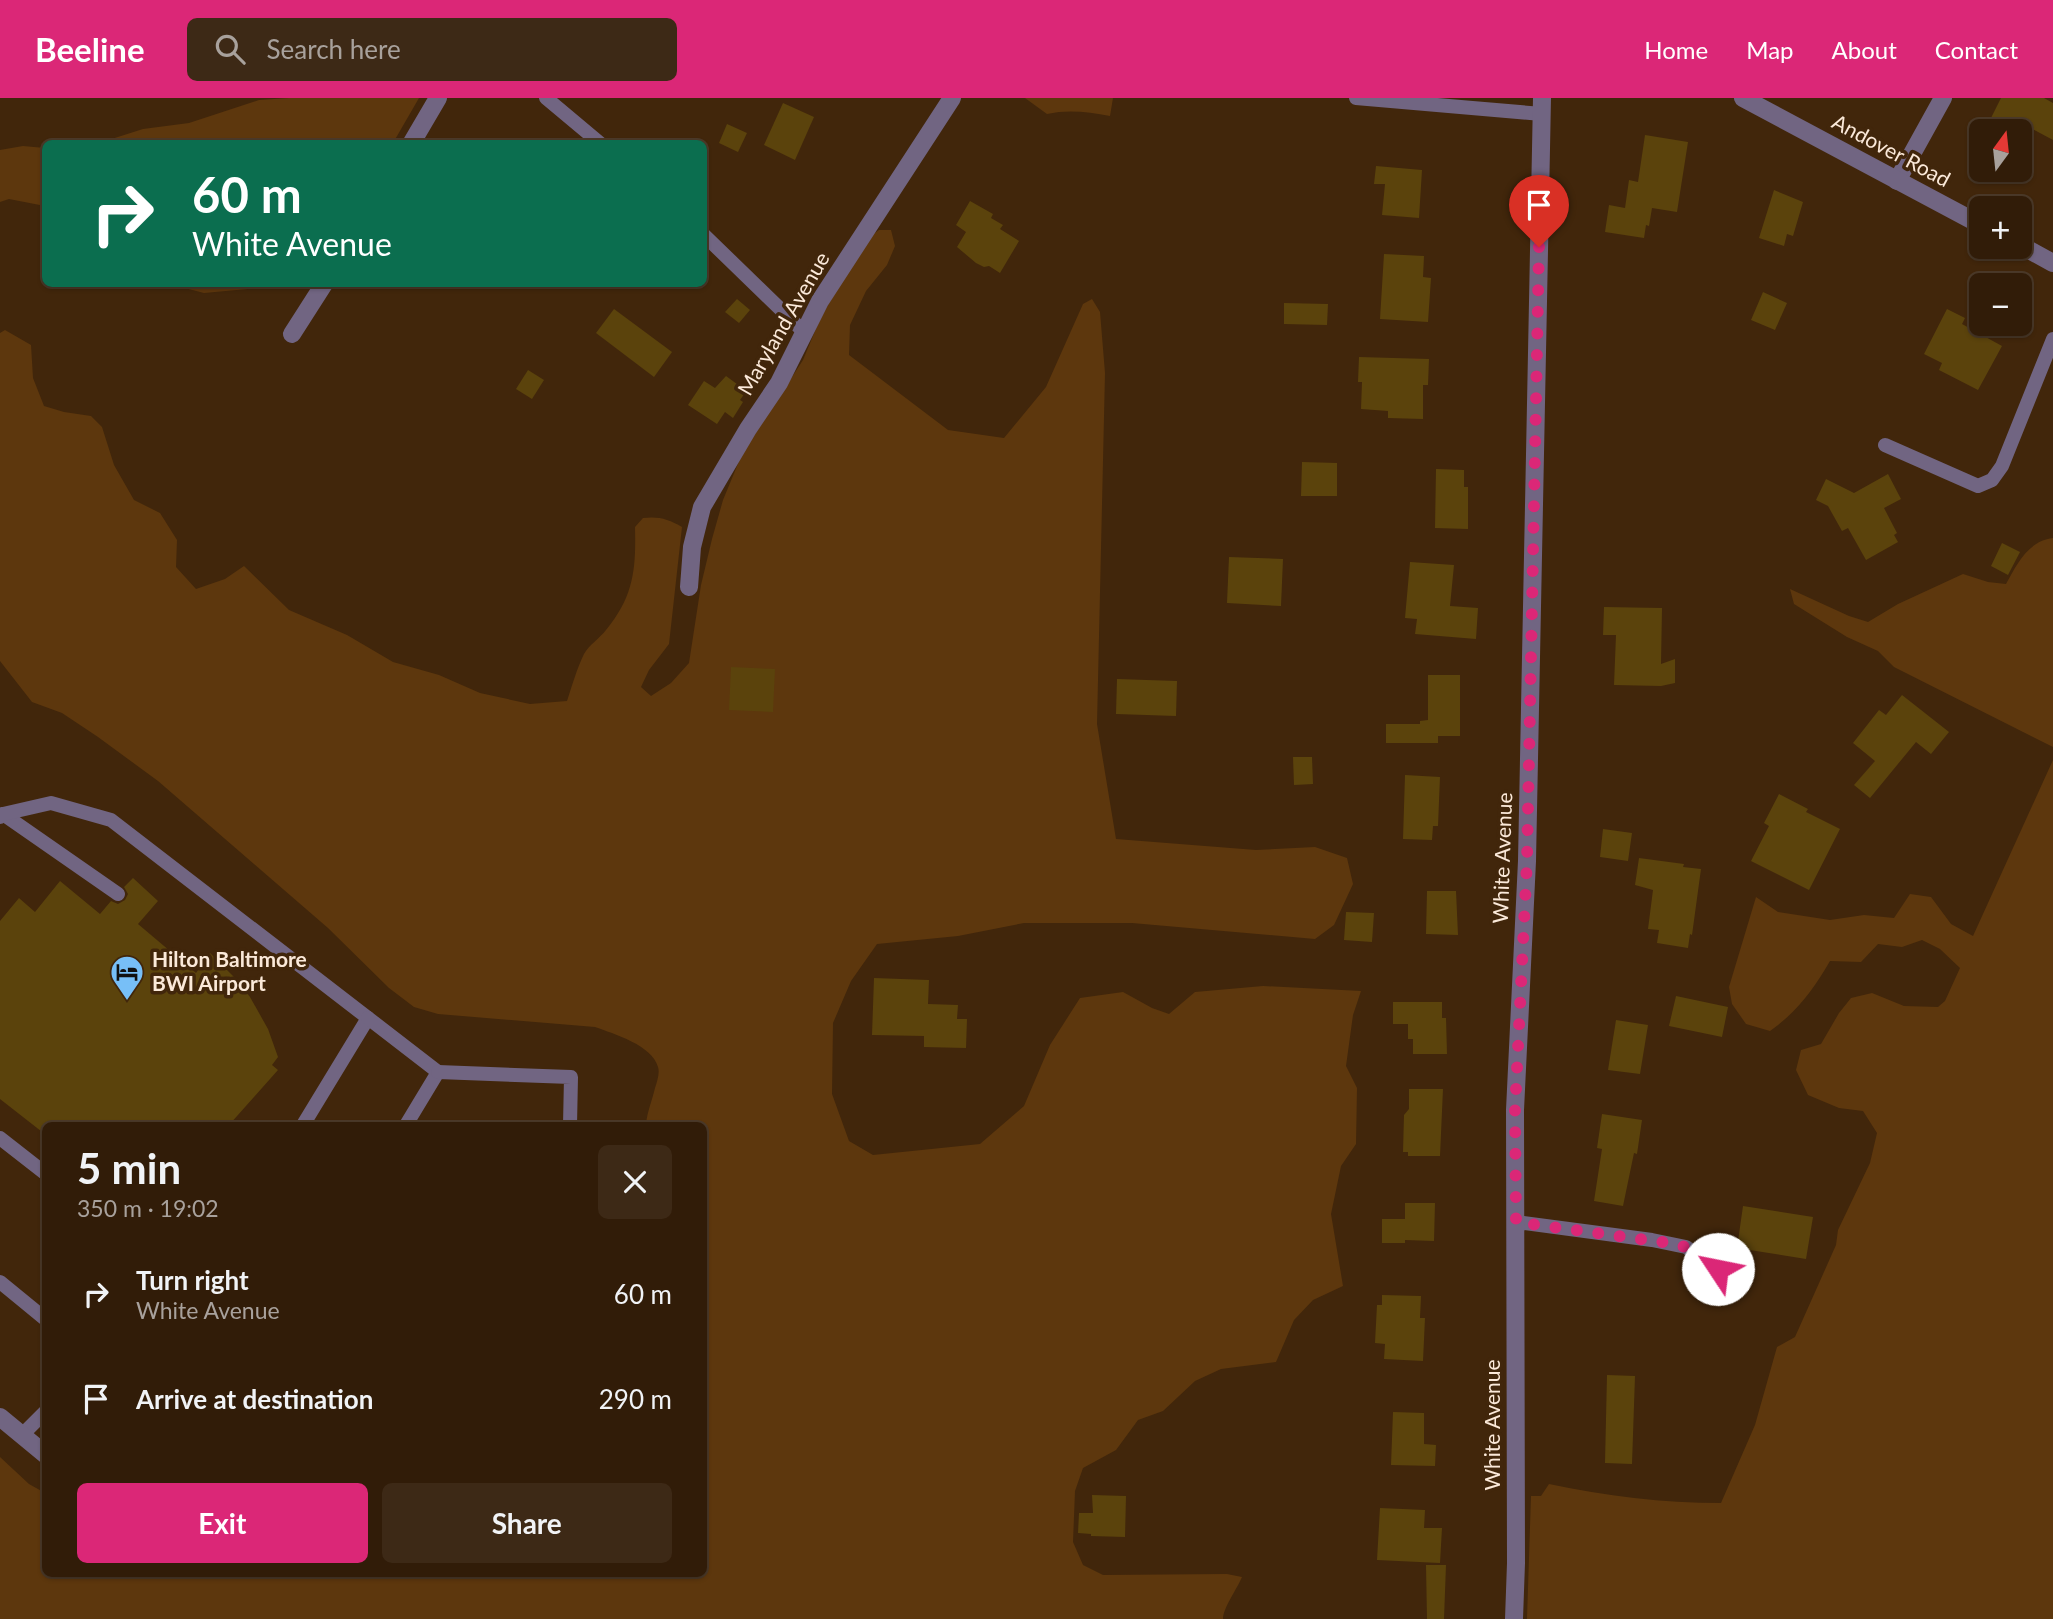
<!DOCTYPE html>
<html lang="en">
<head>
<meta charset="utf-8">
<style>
  :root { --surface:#311c08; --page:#3d2916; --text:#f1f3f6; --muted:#a8a19c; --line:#4c3a29; --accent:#db2777 }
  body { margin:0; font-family:Lato,sans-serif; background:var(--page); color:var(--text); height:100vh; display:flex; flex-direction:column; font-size:26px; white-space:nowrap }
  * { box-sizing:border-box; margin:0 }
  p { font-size:23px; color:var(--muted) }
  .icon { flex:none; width:38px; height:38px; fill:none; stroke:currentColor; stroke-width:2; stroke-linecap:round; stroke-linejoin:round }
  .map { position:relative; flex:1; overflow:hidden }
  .details { position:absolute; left:42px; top:1024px; width:665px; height:455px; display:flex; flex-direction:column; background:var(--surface); border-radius:10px; box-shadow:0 2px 5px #0004,0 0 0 2px var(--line) }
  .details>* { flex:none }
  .top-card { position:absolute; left:42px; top:42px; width:665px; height:147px; border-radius:10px; box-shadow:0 2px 5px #0004,0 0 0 2px var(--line); background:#0b6e4f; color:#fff; overflow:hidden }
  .needle { width:46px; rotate:15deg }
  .fabs { position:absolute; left:1969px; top:21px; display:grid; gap:14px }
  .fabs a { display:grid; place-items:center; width:63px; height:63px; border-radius:10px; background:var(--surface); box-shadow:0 2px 5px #0004,0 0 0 2px var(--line); font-size:35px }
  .pin { position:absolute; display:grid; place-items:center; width:60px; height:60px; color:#fff; margin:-72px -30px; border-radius:50% 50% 50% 0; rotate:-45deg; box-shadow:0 0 7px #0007 }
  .pin .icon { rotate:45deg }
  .me { position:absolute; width:77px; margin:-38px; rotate:304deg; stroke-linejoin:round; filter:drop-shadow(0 0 5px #0008) }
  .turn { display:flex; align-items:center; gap:24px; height:147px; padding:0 35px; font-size:32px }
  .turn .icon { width:91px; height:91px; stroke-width:2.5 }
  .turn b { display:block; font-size:49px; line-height:60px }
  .round { display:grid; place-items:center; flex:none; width:74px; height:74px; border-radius:10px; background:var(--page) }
  .summary { display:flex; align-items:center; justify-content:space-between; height:119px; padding:0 35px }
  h1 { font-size:42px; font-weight:700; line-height:52px }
  .button { display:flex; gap:14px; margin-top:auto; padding:14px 35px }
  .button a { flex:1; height:80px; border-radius:10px; background:var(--accent); color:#fff; font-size:28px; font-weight:700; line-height:80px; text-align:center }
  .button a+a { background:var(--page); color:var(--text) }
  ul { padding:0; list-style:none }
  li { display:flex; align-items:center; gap:21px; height:105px; padding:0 35px }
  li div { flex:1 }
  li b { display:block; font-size:26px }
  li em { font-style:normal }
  header { display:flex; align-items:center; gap:42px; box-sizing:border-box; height:98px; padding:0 35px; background:var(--accent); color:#fff }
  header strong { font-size:33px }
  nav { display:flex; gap:38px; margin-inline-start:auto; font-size:24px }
  .search { width:490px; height:63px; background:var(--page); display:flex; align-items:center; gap:18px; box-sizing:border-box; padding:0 24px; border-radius:10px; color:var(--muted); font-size:26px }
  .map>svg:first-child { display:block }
</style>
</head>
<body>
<header>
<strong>Beeline</strong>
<div class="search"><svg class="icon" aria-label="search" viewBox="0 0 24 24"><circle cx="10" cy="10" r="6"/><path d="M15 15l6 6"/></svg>Search here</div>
<nav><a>Home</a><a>Map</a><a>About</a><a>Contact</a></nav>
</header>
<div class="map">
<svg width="2053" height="1521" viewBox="0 0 2053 1521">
  <rect width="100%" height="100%" fill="#41260b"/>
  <g fill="#5d370d">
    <polygon points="289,0 419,0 393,45 99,45 143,31 189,25 259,2"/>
    <path d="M 1025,0 L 1113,0 L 1110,18 C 1089,14 1068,11 1047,16 Z"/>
    <polygon points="23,48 45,50 45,108 9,101 0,104 0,52"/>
    <path d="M 879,132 L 891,132 L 895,148 L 887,167 L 866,193 L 850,227 L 849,257 L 948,332 L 1004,340 L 1046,289 L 1083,206 L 1092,201 L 1100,214 L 1105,275 L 1097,626 L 1116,741 L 1256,752 L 1315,749 L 1347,760 L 1353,786 L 1334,827 L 1315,841 L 1132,825 L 1024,825 L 958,838 L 877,846 L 851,883 L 833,925 L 832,996 L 849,1043 L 873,1057 L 980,1046 L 1024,1008 L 1050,947 L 1080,900 L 1123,894 L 1152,910 L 1169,916 L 1195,894 L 1263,888 L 1361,893 L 1353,917 L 1346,968 L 1357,990 L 1356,1046 L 1341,1068 L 1331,1116 L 1343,1188 L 1313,1202 L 1294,1222 L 1276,1264 L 1221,1271 L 1195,1283 L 1163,1313 L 1138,1322 L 1116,1352 L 1083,1370 L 1075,1393 L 1073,1444 L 1083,1467 L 1103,1477 L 1227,1476 L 1242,1479 C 1237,1491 1223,1510 1223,1521 L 0,1521 L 0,1359 L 29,1386 L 45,1395 L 46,1475 L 704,1475 L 704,1027 L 646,1027 C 647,1014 652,1003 655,990 C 657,984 660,975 658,969 C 652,947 614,936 595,929 L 438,916 L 414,909 L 389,890 L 328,830 L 158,683 L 98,639 L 62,615 L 32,604 L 0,563 L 0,235 L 5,232 L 31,247 L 33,280 L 44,308 L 64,314 L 91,318 L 102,329 L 114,367 L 134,402 L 160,415 L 177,442 L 176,469 L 196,491 L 225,481 L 244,468 L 289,512 L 347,537 L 393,564 L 439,577 L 480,595 L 530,606 L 567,603 C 572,588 577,570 584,556 C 589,547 600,540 606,532 C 634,498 636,471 635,429 L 643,420 C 658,418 669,421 682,429 L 669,546 L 649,572 L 641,589 L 651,598 L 671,585 L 689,565 L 701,487 L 712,441 L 723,402 L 742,356 L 803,262 L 820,221 L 866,141 Z"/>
    <polygon points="169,186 303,186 298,190 248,191 204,195"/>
    <path d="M 2053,440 L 2053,649 L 1894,569 L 1878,553 L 1847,539 L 1794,506 L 1790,491 L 1849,518 L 1868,524 L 1898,506 L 1963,476 L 1988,484 L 2006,486 C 2017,466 2028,443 2053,440 Z"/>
    <path d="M 2053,662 L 2053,1521 L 1527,1521 L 1531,1398 L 1541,1398 L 1549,1386 C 1606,1398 1662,1405 1721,1405 L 1755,1327 L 1777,1249 L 1795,1239 L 1836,1147 L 1838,1132 L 1870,1065 L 1877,1035 L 1863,1013 L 1839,1010 L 1808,997 L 1796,972 L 1801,952 L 1821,946 L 1839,915 L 1851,900 L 1872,895 L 1904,908 L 1938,909 L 1945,903 L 1960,870 L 1940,851 L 1922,842 L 1902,849 L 1878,846 L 1861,864 L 1830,863 C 1814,891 1797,914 1770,933 L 1746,926 L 1732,906 L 1729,889 L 1756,799 L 1778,814 L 1830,822 L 1864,817 L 1894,820 L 1910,796 L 1931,799 L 1951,826 L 1973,838 Z"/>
  </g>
  <g fill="#5b430c">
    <polygon points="2001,0 2044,0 2053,5 2053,42 2021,25 2016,33 1991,20"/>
    <polygon points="783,5 814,19 795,62 764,47"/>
    <polygon points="727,26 747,35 738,54 719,45"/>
    <polygon points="1645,37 1688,44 1677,114 1652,110 1649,128 1646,127 1644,140 1605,134 1609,107 1625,110 1629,82 1638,84"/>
    <polygon points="1376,68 1422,72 1419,120 1382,117 1385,86 1374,86"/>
    <polygon points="1774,92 1803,104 1793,138 1787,136 1784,148 1759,140"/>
    <polygon points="970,103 993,116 991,120 1003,127 1000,131 1019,143 1000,175 989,168 984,169 976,165 957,149 966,134 956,127"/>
    <polygon points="1384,156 1424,158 1423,179 1431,180 1428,224 1380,221"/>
    <polygon points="1763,194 1787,205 1775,232 1751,222"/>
    <polygon points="737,201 750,212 739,225 725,214"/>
    <polygon points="1284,205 1328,206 1327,227 1284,226"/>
    <polygon points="614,211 672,254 654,279 596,235"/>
    <polygon points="1947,211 1965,220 1962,226 2002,248 1978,292 1939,272 1942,265 1924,256"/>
    <polygon points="1359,259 1429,261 1428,287 1423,287 1423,321 1388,320 1388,313 1361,311 1362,284 1358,284"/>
    <polygon points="528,272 544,282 532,301 516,291"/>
    <polygon points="726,278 741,289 739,291 745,295 740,302 743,304 733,320 725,314 717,326 688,307 704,283 715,290"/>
    <polygon points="1302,364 1337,365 1337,398 1301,398"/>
    <polygon points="1436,371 1464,372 1464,389 1468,389 1468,431 1435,430"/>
    <polygon points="1888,376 1901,401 1884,410 1897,435 1894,437 1898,444 1866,462 1848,430 1842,433 1828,408 1816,402 1826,381 1854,395"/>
    <polygon points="2002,445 2020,454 2008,477 1991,468"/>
    <polygon points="1229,459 1283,461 1281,508 1227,505"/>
    <polygon points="1410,464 1454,467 1450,508 1478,510 1476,541 1415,536 1417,521 1405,520"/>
    <polygon points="1604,509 1662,510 1661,566 1675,561 1675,585 1661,588 1614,587 1616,537 1603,537"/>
    <polygon points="731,569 775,571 773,614 729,612"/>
    <polygon points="1428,577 1460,577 1460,638 1438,638 1438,645 1386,645 1386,626 1420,626 1420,623 1428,622"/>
    <polygon points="1117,581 1177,583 1176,618 1116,616"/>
    <polygon points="1902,597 1949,634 1931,656 1916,644 1870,700 1854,687 1875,663 1853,645 1879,612 1886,617"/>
    <polygon points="1293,659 1312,659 1313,686 1294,687"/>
    <polygon points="1405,677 1440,679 1438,728 1433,728 1432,742 1403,741"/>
    <polygon points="1779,696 1808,711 1806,714 1840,731 1809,792 1751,763 1769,728 1764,725"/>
    <polygon points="1603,731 1632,735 1628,763 1600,759"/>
    <polygon points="1639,760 1684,766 1683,769 1701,771 1692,837 1690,836 1688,850 1657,845 1659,832 1648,831 1653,792 1635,787"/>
    <polygon points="133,780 158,803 138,826 196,875 210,855 235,880 250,899 268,931 278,959 272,967 278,972 229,1027 46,1027 46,1037 0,1001 0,823 19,800 35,814 60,783 100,816 111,803 118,806 125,802 128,796 124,789"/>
    <polygon points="1427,793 1456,793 1458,837 1426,836"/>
    <polygon points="1346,814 1374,815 1372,844 1344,842"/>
    <polygon points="874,880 929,882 928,906 958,907 957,921 967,921 966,950 924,949 924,938 872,937"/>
    <polygon points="1676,898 1728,909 1722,939 1669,928"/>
    <polygon points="1393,904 1442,904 1442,920 1446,920 1447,956 1413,956 1413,941 1408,941 1408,926 1393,926"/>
    <polygon points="1616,922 1648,927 1640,976 1608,972"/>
    <polygon points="1409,991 1443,991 1440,1058 1408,1058 1408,1054 1403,1054 1404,1017 1409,1011"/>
    <polygon points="1602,1016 1642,1022 1637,1056 1634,1055 1623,1108 1594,1103 1602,1051 1597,1050"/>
    <polygon points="1405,1105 1435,1105 1434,1143 1405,1142 1405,1145 1382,1145 1382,1121 1405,1121"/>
    <polygon points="1743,1108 1813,1119 1806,1161 1737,1150"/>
    <polygon points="1382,1197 1421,1198 1420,1220 1425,1220 1423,1263 1384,1261 1385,1246 1375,1245 1377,1207 1382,1207"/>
    <polygon points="1607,1277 1635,1278 1632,1366 1605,1365"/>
    <polygon points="1393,1314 1424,1315 1424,1346 1436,1347 1435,1368 1391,1367"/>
    <polygon points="1092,1397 1126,1398 1125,1439 1091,1438 1091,1436 1078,1435 1079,1415 1093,1415"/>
    <polygon points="1380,1410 1425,1412 1424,1430 1442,1430 1440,1465 1377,1462"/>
    <polygon points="1426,1467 1446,1467 1444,1521 1427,1521"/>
  </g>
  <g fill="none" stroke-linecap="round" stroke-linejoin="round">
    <g stroke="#716582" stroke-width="14">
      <polyline points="546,0 601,46"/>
      <polyline points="1356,0 1542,16"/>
      <polyline points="704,137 805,235"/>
      <polyline points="1885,347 1978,388 1992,382 2002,368 2053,241"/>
      <polyline points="3,716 118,796"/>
      <polyline points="0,719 3,716 51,705 111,722 368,920 303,1027"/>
      <polyline points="368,920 438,974 406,1027"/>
      <polyline points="438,974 571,979 570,1027"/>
      <polyline points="0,1040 46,1076"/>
      <polyline points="1516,1124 1652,1142 1686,1149 1718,1171 1718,1190"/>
      <polyline points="0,1184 44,1220 46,1218"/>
      <polyline points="22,1337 46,1313"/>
    </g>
    <g stroke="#716582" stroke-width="18">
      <polyline points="411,46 438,0"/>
      <polyline points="1897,83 1943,0"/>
      <polyline points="292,236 324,186"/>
      <polyline points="689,489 692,449 702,409 748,331 779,285 820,203 952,0"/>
      <polyline points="0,1319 46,1357"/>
      <polyline points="1514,1521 1516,1465 1515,1012 1527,763 1542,0"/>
    </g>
    <g stroke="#716582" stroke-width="18">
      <polyline points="1743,0 1981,127"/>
      <polyline points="2020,147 2053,165"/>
    </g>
  </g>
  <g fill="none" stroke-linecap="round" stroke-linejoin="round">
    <polyline stroke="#db2777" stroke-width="12" stroke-dasharray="0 21.6" points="1539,149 1527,763 1515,1012 1516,1124 1669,1145 1686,1149 1718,1171"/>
  </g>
  <defs>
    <symbol id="hotel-pin" viewBox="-11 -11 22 30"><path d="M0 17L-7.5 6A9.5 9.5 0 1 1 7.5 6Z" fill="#77bff7" stroke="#41260b"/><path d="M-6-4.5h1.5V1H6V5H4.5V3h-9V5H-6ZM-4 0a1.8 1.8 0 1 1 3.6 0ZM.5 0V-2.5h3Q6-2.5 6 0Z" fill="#111"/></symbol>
  </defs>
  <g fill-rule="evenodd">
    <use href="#hotel-pin" x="108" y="855" width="38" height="52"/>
  </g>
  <g text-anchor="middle" stroke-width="7" stroke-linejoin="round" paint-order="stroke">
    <g font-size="21" fill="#fbe9d9" stroke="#41260b">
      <text transform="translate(1891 53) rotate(28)" y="7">Andover Road</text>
      <text transform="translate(784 226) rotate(-60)" y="7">Maryland Avenue</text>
      <text transform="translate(1503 760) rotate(-88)" y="7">White Avenue</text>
      <text transform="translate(1493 1327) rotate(-90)" y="7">White Avenue</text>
    </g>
    <g font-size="21" font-weight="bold" fill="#fbe9d9" stroke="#41260b" text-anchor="start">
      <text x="152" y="869">Hilton Baltimore<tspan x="152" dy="24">BWI Airport</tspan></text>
    </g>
  </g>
</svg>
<div class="fabs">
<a><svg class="needle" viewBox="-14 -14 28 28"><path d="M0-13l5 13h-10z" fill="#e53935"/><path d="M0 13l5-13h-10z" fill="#a8a19c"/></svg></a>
<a>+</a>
<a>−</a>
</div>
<div class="pin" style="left:1539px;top:149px;background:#d93025"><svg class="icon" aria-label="arrive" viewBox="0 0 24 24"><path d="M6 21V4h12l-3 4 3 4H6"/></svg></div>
<svg class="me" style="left:1718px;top:1171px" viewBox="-20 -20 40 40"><circle r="19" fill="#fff"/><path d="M0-13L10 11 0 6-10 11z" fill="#db2777"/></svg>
<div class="top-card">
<div class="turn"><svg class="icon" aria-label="right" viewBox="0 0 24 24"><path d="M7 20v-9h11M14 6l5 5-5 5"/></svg><div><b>60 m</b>White Avenue</div></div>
</div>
<section class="details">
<div class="summary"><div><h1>5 min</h1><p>350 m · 19:02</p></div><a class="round"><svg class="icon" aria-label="close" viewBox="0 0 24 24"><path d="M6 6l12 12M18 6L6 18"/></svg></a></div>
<ul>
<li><svg class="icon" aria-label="right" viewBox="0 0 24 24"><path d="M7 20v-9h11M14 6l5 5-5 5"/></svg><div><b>Turn right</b><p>White Avenue</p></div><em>60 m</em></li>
<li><svg class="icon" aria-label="arrive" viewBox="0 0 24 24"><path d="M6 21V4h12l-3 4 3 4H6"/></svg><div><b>Arrive at destination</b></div><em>290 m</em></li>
</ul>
<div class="button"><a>Exit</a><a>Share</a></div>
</section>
</div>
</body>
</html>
